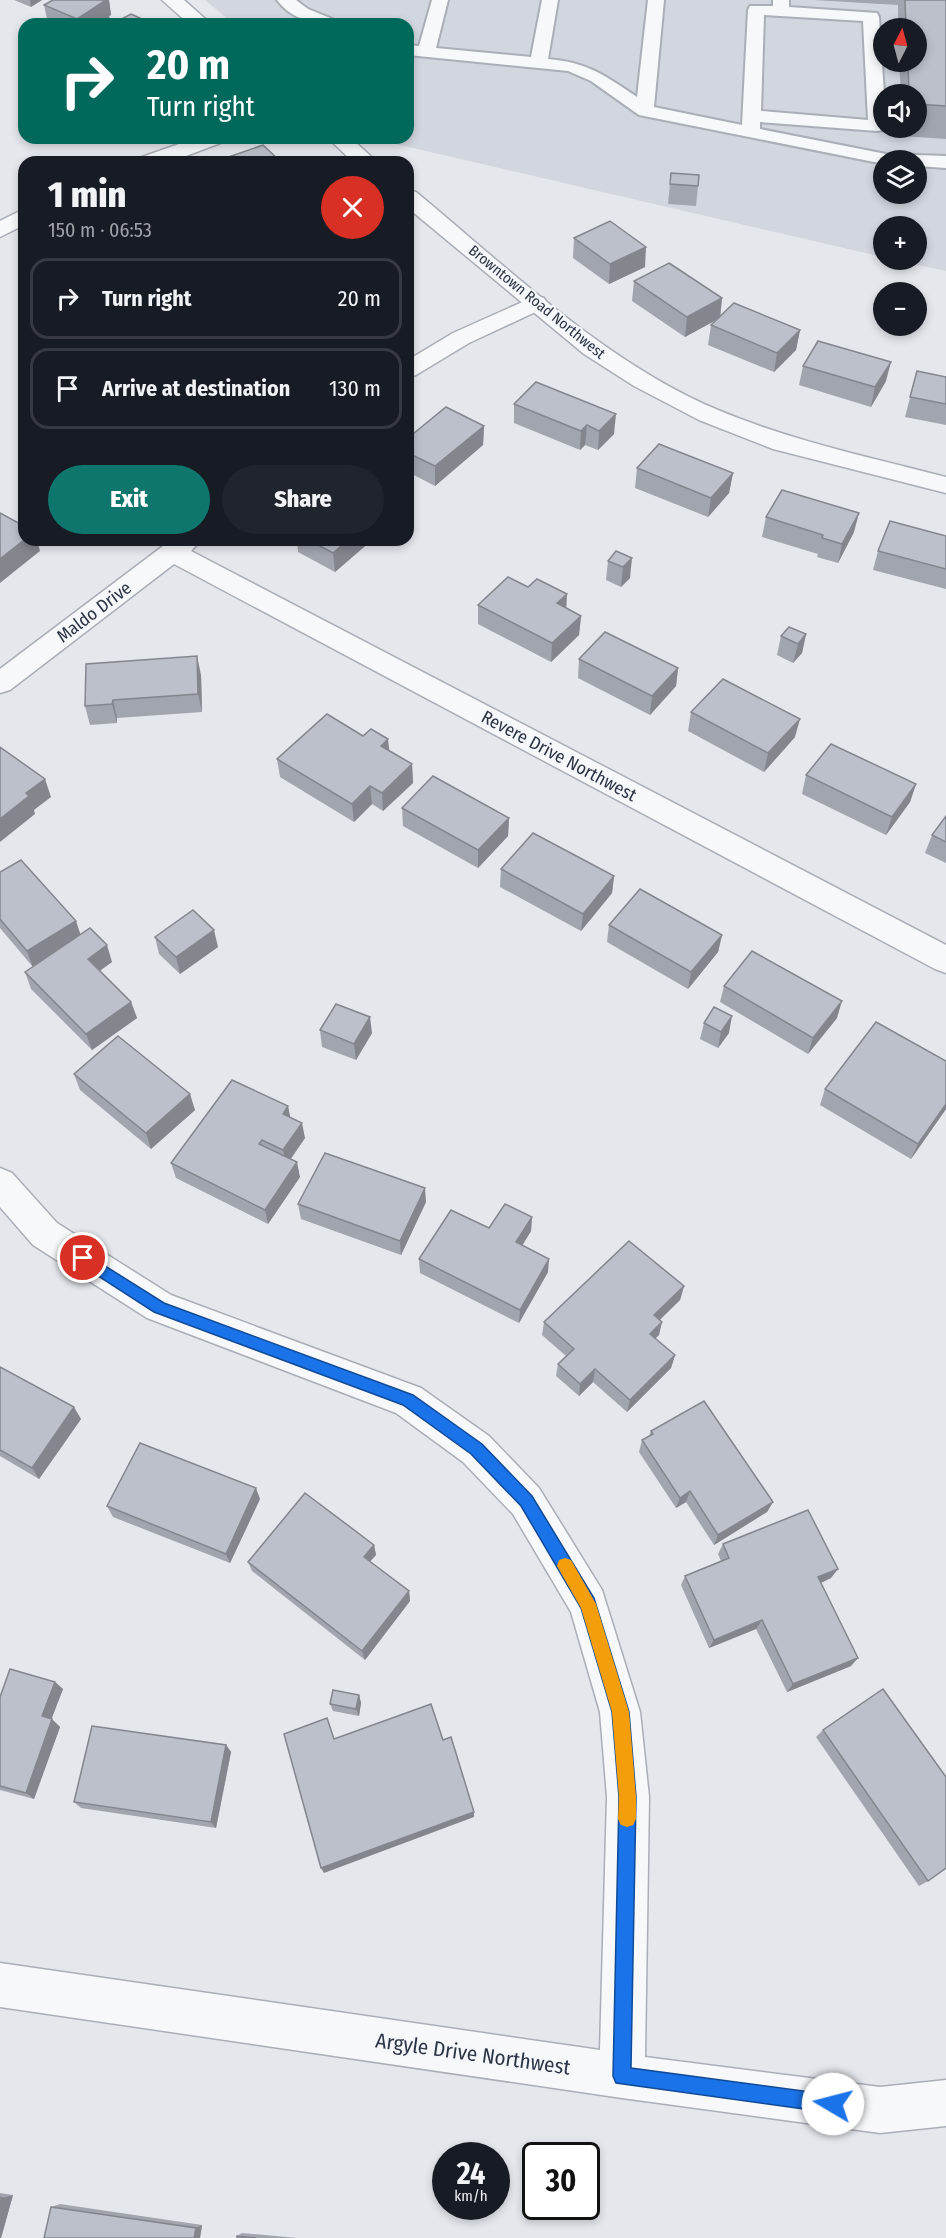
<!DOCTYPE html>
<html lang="en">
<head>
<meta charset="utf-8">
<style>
  :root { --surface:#171b24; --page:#20242c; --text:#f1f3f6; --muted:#9ea1a6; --line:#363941; --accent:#0f766e }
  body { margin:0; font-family:"Fira Sans Condensed",sans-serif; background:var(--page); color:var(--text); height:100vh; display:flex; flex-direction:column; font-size:22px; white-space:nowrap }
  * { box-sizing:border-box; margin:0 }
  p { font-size:20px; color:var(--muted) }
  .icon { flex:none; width:33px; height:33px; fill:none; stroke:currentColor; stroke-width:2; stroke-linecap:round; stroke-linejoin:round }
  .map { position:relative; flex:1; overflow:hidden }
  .drawer { position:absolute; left:18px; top:156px; width:396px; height:390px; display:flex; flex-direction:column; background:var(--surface); border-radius:18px; box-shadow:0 3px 9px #0003 }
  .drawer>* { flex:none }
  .top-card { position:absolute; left:18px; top:18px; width:396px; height:126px; border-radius:18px; box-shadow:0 3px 9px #0003; background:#00695c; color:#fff; overflow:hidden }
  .needle { width:39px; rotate:6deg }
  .tools { position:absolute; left:873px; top:18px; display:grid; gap:12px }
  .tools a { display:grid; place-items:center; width:54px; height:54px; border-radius:50%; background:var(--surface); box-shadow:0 3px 9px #0003; font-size:30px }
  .speed { position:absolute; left:432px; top:2142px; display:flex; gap:12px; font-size:30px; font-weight:700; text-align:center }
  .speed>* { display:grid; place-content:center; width:78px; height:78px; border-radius:50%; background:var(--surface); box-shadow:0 3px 9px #0003; line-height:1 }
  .speed small { font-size:15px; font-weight:400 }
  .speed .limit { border:3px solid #111; border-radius:9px; background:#fff; color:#111 }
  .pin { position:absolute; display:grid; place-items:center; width:51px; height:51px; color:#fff; margin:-26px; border:3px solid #fff; border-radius:50%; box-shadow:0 2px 6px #0007 }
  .me { position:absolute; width:66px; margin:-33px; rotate:278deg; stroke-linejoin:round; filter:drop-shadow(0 0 4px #0008) }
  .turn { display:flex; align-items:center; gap:21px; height:126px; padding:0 30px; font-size:27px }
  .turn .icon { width:78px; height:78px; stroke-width:2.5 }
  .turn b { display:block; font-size:42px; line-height:51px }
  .round { display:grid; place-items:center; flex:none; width:63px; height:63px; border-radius:32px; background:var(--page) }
  .head { display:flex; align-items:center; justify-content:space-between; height:102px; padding:0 30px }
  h1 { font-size:36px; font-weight:800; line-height:45px }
  .cta { display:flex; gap:12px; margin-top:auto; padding:12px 30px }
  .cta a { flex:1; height:69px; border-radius:36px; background:var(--accent); color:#fff; font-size:24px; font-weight:800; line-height:69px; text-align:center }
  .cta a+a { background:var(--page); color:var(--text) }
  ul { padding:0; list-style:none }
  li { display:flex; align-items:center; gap:18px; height:81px; margin:0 12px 9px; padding:0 18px; border:3px solid var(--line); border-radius:18px }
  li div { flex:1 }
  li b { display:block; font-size:22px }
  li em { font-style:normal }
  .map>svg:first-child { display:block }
</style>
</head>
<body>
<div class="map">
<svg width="946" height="2238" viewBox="0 0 946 2238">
  <rect width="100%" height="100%" fill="#e4e7ec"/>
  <path fill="#d2d6de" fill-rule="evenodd" d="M 205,0 L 946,0 L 946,271 L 895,260 L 916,260 L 916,226 L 884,226 L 883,257 L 370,138 L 408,138 L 408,24 L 234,24 ZM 884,28 L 916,28 L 916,62 L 884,62 ZM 884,94 L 916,94 L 916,128 L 884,128 ZM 884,160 L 916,160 L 916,194 L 884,194 Z"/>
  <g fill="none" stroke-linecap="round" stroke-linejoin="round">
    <defs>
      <g id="service">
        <path d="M 277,0 L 296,0 L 308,9 L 335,20 L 337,24 C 314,24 292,20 277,0 Z"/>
        <path d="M 432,0 L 448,0 L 436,48 L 531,57 L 542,0 L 558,0 L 548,59 C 587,62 606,76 637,97 L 648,0 L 664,0 L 654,107 L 742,125 L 748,10 L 750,6 L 773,6 L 773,0 L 789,0 L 789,7 L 877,13 L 879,17 L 884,94 L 883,130 L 877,131 L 760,122 L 760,129 L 886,154 L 946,156 L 946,168 L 916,166 L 916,160 L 884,160 L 884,164 L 639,115 L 591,81 L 568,71 L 408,55 L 408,45 L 419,46 ZM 764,15 L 863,21 L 868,120 L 761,111 Z"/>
      </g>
      <g id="minor">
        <polygon points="196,138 226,138 223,142 170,162 139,162 142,157"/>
        <polygon points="24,209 24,225 0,237 0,221"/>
        <polygon points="536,296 544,298 547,303 544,308 469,343 416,375 408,377 408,360 453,333"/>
        <polygon points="171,540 201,540 191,551 946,945 946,973 935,969 174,564 10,690 0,693 0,669"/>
        <polygon points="0,1168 12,1173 57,1223 171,1295 421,1388 489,1436 539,1488 602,1590 640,1712 649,1797 645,2057 880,2087 946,2080 946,2126 880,2133 622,2098 0,2007 0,1963 600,2050 607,1797 600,1712 571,1612 513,1514 463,1462 396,1413 147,1318 33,1245 0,1207"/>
      </g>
      <g id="tertiary">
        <polygon points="162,0 184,0 211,24 189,24"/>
        <polygon points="328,138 351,138 377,162 353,162"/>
        <path d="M 408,190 L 416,192 C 509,269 607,364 718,410 C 792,441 869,457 946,477 L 946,493 L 773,449 L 699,420 L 634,386 L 584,354 L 408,208 Z"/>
      </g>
    </defs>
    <use href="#service" stroke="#a9aeb7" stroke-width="4"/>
    <use href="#minor" stroke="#a9aeb7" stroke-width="3"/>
    <use href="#tertiary" stroke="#a9aeb7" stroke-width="3"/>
    <use href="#service" fill="#f7f8fa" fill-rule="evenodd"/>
    <use href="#minor" fill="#f7f8fa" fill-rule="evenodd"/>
    <use href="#tertiary" fill="#f7f8fa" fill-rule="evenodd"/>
  </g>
  <g fill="#a1a5ae">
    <polygon points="14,0 42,0 31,7"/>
    <polygon points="53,0 109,0 111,15 109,16 110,20 103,24 48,24 44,5"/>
    <polygon points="814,0 946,0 946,139 902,136 902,128 916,128 916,94 901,94 899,62 916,62 916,28 898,28 898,5"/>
    <polygon points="671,173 698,186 696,206 668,204"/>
    <polygon points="574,238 645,267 609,284 573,258"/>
    <polygon points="634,281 722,298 720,317 800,330 796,350 774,372 708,345 711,325 717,319 685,337 632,301"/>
    <polygon points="803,366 886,381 871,407 799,385"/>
    <polygon points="917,371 946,377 946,425 905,417"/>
    <polygon points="514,404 614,434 598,450 585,445 580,450 514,423"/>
    <polygon points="484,426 483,445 435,486 408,472 408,438"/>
    <polygon points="637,468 733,473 729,493 708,517 635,488"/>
    <polygon points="24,498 24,515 20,501"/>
    <polygon points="766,517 854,532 838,563 817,557 818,554 762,537"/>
    <polygon points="946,536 946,589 873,570 878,551"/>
    <polygon points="297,540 372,540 335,572 298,552"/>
    <polygon points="616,551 630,578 621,587 606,580 608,561"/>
    <polygon points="478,605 566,608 581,616 579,635 551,662 478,624"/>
    <polygon points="806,634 802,653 793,663 777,655 781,636"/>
    <polygon points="579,659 678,668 676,686 650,715 578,678"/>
    <polygon points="201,675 202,712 117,718 117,723 90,725 85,706"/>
    <polygon points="691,712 795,737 764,772 688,731"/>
    <polygon points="389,751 412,764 413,783 383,811 372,804 354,822 280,777 277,759"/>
    <polygon points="806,775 916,784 910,802 886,835 802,794"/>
    <polygon points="402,808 509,818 508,836 478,868 403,826"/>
    <polygon points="946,816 946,863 925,853 932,835"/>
    <polygon points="501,869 614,876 612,893 581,931 500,887"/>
    <polygon points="0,872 80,935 112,962 100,971 131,1002 137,1018 92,1050 31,989 25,972 33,967 0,928"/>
    <polygon points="609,925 722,935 718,952 688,989 607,942"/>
    <polygon points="155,937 218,947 180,974 159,954"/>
    <polygon points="724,986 837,1018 808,1054 720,1002"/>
    <polygon points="704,1023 729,1033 718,1048 700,1039"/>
    <polygon points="320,1030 372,1033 356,1060 322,1047"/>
    <polygon points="946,1061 946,1109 911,1159 820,1105 825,1089"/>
    <polygon points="74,1074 195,1110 151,1149 80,1090"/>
    <polygon points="288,1106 290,1117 305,1138 291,1159 300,1177 268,1224 176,1178 171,1163"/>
    <polygon points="426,1202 401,1255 301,1219 298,1204"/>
    <polygon points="532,1217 531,1231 522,1245 548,1272 519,1323 420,1273 419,1259 489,1228"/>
    <polygon points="684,1286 680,1300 660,1320 659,1335 655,1338 675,1355 671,1368 627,1412 593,1382 579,1396 556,1376 558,1364 566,1356 542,1335 544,1322"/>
    <polygon points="0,1367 81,1419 39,1479 0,1456"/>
    <polygon points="651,1431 773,1502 767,1512 714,1545 686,1502 676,1508 639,1452 642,1440 649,1436"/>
    <polygon points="260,1499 230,1563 113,1517 107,1506"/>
    <polygon points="723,1544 831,1578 821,1583 851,1666 787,1692 756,1629 709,1648 681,1585 685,1576 721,1561 718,1554"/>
    <polygon points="374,1545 376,1555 370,1561 409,1591 410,1601 365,1660 252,1571 248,1562"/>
    <polygon points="55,1682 63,1689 51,1719 60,1727 34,1799 0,1790 0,1697"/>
    <polygon points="359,1695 361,1703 359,1716 333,1711 330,1704"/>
    <polygon points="823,1730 928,1881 919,1886 816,1737"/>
    <polygon points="226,1745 231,1752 216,1828 81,1808 74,1802"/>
    <polygon points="0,2193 13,2195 1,2238 0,2238"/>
    <polygon points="60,2204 202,2225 200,2238 44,2238 51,2207"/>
    <polygon points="242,2233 297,2238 237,2238 237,2236"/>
  </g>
  <g fill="#83868d">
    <polygon points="30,0 42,0 31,7"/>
    <polygon points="103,0 109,0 111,15 109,16 110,20 103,24 78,24 77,19"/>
    <polygon points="646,247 645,267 609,284 610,264"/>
    <polygon points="722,298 720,318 685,337 687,317"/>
    <polygon points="800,330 796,350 774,372 777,353"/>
    <polygon points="891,362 886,381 871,407 875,387"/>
    <polygon points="616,414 614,434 598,450 599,431"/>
    <polygon points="587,425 585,445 580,450 581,431"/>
    <polygon points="484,426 483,445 435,486 435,466"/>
    <polygon points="733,473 729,493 708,517 711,498"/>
    <polygon points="859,513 854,532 838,563 842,544"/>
    <polygon points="24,540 37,540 40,551 0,583 0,559"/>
    <polygon points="348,540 372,540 335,572 333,553"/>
    <polygon points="632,558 630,578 621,587 623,567"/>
    <polygon points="567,594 566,613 557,603"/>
    <polygon points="581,616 579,635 551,662 552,643"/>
    <polygon points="806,634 802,653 793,663 798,644"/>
    <polygon points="197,656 201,675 202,712 198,694"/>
    <polygon points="678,668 676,686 650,715 652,696"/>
    <polygon points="113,700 117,718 117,723 112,704"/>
    <polygon points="800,719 795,737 764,772 768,753"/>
    <polygon points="388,739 390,757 381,746"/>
    <polygon points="412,764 413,783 383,811 382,793"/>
    <polygon points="45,779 51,797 34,810 35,814 0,842 0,819 26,793"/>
    <polygon points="916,784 910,802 886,835 892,817"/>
    <polygon points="370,786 372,804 354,822 352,804"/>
    <polygon points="509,818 508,836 478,868 478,850"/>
    <polygon points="614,876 612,893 581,931 583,914"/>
    <polygon points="76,921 82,939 33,968 27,951"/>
    <polygon points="214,930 218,947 180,974 176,957"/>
    <polygon points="722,935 718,952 688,989 691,972"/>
    <polygon points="107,945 112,962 93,975 88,959"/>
    <polygon points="842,1001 837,1018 808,1054 813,1038"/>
    <polygon points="131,1002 137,1018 92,1050 86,1034"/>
    <polygon points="732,1016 729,1033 718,1048 721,1032"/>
    <polygon points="370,1017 372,1033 356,1060 354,1044"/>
    <polygon points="190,1094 195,1110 151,1149 146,1133"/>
    <polygon points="946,1104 946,1109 911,1159 918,1144"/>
    <polygon points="288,1106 291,1122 283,1114"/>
    <polygon points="302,1123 305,1138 286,1165 283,1150"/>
    <polygon points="297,1162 300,1177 268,1224 265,1210"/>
    <polygon points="425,1188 426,1202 401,1255 400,1241"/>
    <polygon points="532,1217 531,1231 516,1256 516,1242"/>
    <polygon points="549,1259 548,1272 519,1323 520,1310"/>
    <polygon points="684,1286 680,1300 651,1328 654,1315"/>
    <polygon points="662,1322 659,1335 647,1347 650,1334"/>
    <polygon points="675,1355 671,1368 627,1412 630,1400"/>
    <polygon points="595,1369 593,1382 579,1396 580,1384"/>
    <polygon points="74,1407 81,1419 39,1479 32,1468"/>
    <polygon points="256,1488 260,1499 230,1563 226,1554"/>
    <polygon points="690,1491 686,1502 676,1508 680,1498"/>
    <polygon points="773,1502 767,1512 714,1545 718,1535"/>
    <polygon points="374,1545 376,1555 366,1566 364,1557"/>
    <polygon points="838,1569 831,1578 812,1587 818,1577"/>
    <polygon points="409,1591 410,1601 365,1660 362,1651"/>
    <polygon points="762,1620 756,1629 709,1648 714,1640"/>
    <polygon points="858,1658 851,1666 787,1692 793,1684"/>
    <polygon points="55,1682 63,1689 50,1723 42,1716"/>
    <polygon points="359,1695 361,1703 359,1716 356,1709"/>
    <polygon points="52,1719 60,1727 34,1799 26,1793"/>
    <polygon points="226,1745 231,1752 216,1828 211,1822"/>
    <polygon points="474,1812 474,1817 324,1873 321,1868"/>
    <polygon points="13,2195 1,2238 0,2238 0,2207 2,2198"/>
    <polygon points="202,2225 200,2238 194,2238 196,2228"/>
  </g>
  <g fill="#bbc0ca" stroke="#83868d" stroke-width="1.5">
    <polygon points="53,0 106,0 77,19 44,5"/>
    <polygon points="905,0 946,0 946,106 916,104 916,94 909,94 908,62 916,62 916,28 906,28"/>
    <polygon points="131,14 153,24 112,24"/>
    <polygon points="263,145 281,162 214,162"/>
    <polygon points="671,173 699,175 698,186 670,184"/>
    <polygon points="610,221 646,247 610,264 574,238"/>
    <polygon points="669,263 722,298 687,317 634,281"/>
    <polygon points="734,303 800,330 777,353 711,325"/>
    <polygon points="818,341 891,362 875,387 803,366"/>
    <polygon points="917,371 946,377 946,404 910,397"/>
    <polygon points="536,382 616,414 599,431 587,425 581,431 514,404"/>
    <polygon points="446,407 484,426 435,466 408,453 408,438"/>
    <polygon points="659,444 733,473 711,498 637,468"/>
    <polygon points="782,490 859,513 842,544 822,538 823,535 766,517"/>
    <polygon points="0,513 24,526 24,540 0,559"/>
    <polygon points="890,521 946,536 946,569 878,551"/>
    <polygon points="309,540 348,540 333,553"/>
    <polygon points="616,551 632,558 623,567 608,561"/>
    <polygon points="508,577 528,587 537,579 567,594 557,603 581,616 552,643 478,605"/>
    <polygon points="789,627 806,634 798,644 781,636"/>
    <polygon points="605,632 678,668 652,696 579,659"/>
    <polygon points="197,656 198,694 113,700 112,704 85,706 86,664"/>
    <polygon points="723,679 800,719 768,753 691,712"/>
    <polygon points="327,714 363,736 371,729 388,739 381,746 412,764 382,793 370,786 352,804 277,759"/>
    <polygon points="831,744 916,784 892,817 806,775"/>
    <polygon points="0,747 45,779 26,793 29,796 0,819"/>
    <polygon points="433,776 509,818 478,850 402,808"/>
    <polygon points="946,816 946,842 932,835"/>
    <polygon points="533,833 614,876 583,914 501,869"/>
    <polygon points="21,860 76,921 27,951 0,919 0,872"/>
    <polygon points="640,889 722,935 691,972 609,925"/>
    <polygon points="193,910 214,930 176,957 155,937"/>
    <polygon points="90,928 107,945 88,959 131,1002 86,1034 25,972"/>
    <polygon points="752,951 842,1001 813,1038 724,986"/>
    <polygon points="336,1004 370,1017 354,1044 320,1030"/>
    <polygon points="714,1007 732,1016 721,1032 704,1023"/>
    <polygon points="876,1022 946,1061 946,1104 918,1144 825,1089"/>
    <polygon points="118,1036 190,1094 146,1133 74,1074"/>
    <polygon points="232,1080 288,1106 283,1114 302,1123 283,1150 262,1140 259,1144 297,1162 265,1210 171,1163"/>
    <polygon points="325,1153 425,1188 400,1241 298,1204"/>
    <polygon points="505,1204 532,1217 516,1242 549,1259 520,1310 419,1259 451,1210 489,1228"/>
    <polygon points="629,1241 684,1286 654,1315 662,1322 650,1334 675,1355 630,1400 595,1369 580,1384 558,1364 574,1349 544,1322"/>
    <polygon points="0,1367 74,1407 32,1468 0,1450"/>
    <polygon points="704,1401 773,1502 718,1535 690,1491 680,1498 642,1440 653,1434 651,1431"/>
    <polygon points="140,1443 256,1488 226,1554 107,1506"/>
    <polygon points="305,1493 374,1545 364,1557 409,1591 362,1651 248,1562"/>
    <polygon points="808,1510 838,1569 818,1577 858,1658 793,1684 762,1620 714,1640 685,1576 729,1558 723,1544"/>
    <polygon points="10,1669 55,1682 42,1716 52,1719 26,1793 0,1786 0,1697"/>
    <polygon points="883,1689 946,1777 946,1868 928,1881 823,1730"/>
    <polygon points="333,1690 359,1695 356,1709 330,1704"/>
    <polygon points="431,1704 443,1740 451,1737 474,1812 321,1868 284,1734 327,1718 334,1739"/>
    <polygon points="92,1726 226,1745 211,1822 74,1802"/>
    <polygon points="0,2197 2,2198 0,2207"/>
    <polygon points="51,2207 196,2228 194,2238 44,2238"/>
    <polygon points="237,2236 256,2238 237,2238"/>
  </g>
  <polygon fill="#1a73e8" stroke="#114b97" stroke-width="1.5" points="83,1252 164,1303 413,1395 482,1444 532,1496 594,1598 629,1712 636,1797 631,2068 833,2095 840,2097 843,2104 840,2110 833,2113 616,2083 613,2076 619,1797 612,1712 581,1608 521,1506 471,1454 403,1405 154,1312 78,1263 76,1258 78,1254"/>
  <polygon fill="#f59e0b" points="565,1558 571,1560 596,1604 629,1712 636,1797 636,1819 633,1825 627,1827 621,1825 618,1819 619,1797 612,1712 581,1608 557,1566 559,1560"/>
  <g text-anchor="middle" stroke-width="4.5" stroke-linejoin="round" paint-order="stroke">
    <g font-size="15" fill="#2b3445" stroke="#f4f6f9">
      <text transform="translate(537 302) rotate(39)" y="5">Browntown Road Northwest</text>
    </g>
    <g font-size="18" fill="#2b3445" stroke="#f4f6f9">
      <text transform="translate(94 612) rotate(-37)" y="6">Maldo Drive</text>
      <text transform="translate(559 756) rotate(28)" y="6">Revere Drive Northwest</text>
    </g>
    <g font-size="21" fill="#2b3445" stroke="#f4f6f9">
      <text transform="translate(473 2054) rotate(8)" y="7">Argyle Drive Northwest</text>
    </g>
  </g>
</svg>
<div class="tools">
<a><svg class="needle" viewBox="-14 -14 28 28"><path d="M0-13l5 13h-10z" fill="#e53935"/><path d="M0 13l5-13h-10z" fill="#9ea1a6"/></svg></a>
<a><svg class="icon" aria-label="sound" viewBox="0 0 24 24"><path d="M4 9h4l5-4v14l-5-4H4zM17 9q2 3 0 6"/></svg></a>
<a><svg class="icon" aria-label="layers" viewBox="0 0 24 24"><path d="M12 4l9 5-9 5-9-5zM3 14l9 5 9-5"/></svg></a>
<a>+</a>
<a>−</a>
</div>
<div class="speed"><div>24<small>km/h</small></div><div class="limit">30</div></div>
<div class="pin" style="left:83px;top:1258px;background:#d93025"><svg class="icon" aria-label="arrive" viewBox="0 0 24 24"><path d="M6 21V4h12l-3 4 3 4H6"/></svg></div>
<svg class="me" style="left:833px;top:2104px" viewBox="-20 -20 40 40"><circle r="19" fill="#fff"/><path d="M0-13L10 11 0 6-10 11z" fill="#1a73e8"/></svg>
<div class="top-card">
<div class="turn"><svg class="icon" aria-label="right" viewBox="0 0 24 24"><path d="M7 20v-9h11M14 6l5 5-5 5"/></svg><div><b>20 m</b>Turn right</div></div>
</div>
<section class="drawer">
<div class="head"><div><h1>1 min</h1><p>150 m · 06:53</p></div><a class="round" style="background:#d93025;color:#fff"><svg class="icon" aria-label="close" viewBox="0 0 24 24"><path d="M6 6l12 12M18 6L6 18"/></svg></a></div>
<ul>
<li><svg class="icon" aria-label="right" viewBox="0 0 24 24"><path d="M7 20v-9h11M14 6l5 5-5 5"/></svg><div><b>Turn right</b></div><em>20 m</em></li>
<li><svg class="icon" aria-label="arrive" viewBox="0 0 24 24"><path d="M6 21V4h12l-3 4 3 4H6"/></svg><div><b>Arrive at destination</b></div><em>130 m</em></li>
</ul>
<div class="cta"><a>Exit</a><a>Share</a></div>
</section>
</div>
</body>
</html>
